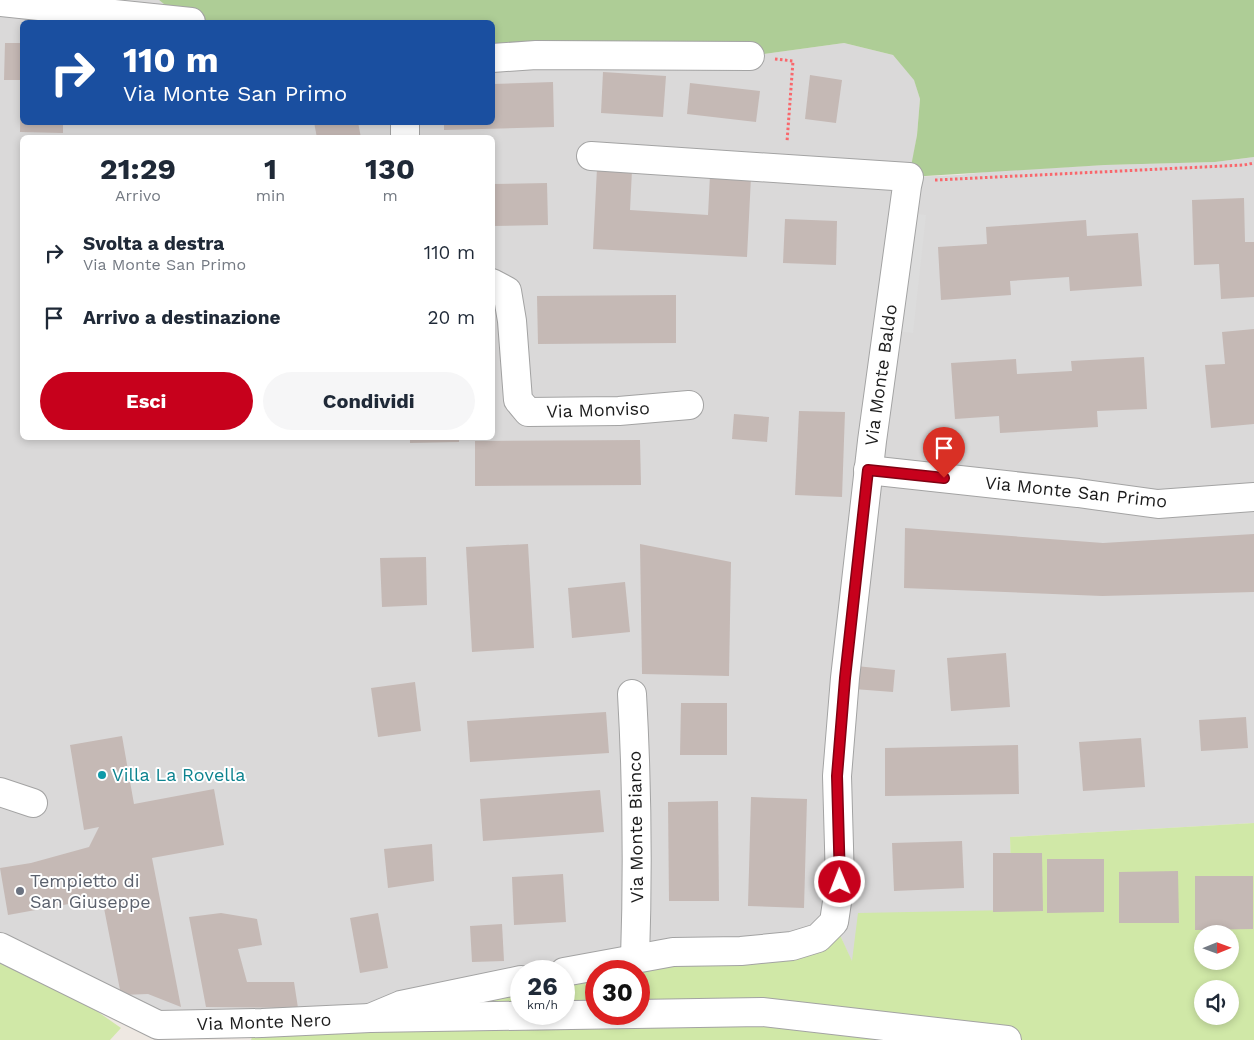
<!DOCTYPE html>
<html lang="it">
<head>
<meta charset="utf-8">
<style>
  :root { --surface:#fff; --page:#f6f6f7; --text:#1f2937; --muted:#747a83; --accent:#c7011c }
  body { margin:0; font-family:"Work Sans",sans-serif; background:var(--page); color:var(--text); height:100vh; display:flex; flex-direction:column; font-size:19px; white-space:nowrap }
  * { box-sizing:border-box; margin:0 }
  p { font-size:16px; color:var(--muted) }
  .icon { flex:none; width:28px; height:28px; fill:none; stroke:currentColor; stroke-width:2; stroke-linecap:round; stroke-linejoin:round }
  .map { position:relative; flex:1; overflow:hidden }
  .details { position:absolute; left:20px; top:135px; width:475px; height:305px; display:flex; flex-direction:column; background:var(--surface); border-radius:8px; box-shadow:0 2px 8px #0003 }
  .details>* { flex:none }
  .top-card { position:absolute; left:20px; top:20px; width:475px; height:105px; border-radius:8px; box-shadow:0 2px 8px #0003; background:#1a4fa0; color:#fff; overflow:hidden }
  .needle { width:32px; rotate:89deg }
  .tools { position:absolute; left:1194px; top:925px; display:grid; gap:10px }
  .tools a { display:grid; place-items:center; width:45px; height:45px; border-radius:50%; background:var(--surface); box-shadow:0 2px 8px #0003; font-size:25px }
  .speed { position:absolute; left:510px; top:960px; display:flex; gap:10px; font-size:25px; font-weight:700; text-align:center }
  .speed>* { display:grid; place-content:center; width:65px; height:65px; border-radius:50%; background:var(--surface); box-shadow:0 2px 8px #0003; line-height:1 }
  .speed small { font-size:12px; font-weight:400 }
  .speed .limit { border:8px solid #d22; background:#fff; color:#111 }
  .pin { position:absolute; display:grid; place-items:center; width:42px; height:42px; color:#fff; margin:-51px -21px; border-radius:50% 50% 50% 0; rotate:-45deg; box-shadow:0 0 5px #0007 }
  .pin .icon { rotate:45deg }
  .me { position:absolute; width:55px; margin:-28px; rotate:359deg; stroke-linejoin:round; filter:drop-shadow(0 0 4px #0008) }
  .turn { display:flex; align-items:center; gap:18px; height:105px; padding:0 20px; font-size:22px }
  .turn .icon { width:65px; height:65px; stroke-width:2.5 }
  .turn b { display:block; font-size:35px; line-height:42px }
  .eta { display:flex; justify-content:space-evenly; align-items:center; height:85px; text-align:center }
  .eta b { font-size:30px; font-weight:700; line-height:35px }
  .button { display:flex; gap:10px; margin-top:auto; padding:10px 20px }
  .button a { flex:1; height:58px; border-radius:30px; background:var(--accent); color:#fff; font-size:20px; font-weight:700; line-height:58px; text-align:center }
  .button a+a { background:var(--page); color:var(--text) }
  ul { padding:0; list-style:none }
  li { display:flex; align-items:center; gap:15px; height:65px; padding:0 20px }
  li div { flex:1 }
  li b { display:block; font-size:19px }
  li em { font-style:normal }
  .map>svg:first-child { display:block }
</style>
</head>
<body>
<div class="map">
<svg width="1254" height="1040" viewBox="0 0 1254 1040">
  <rect width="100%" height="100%" fill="#eee8e2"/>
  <path fill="#dad9d9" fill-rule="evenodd" d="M 0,0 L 159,0 L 185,21 L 191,22 L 22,22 L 22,122 L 492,122 L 493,58 L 750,56 L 844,43 L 893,55 L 914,79 L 920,99 L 917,135 L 910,177 L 959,175 L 995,171 L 1105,165 L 1215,162 L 1254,157 L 1254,823 L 1010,837 L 1013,910 L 852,962 L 834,922 L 818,938 L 564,971 L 521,971 L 401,1005 L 158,1025 L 0,947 ZM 22,138 L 492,138 L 492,438 L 22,438 Z"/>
  <g fill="#d0e8a7" fill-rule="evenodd">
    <path d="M 1254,823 L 1254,1040 L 1007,1040 L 762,1012 L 370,1018 L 401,1005 L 521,980 L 521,1014 L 564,1014 L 564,972 L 673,952 L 741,951 L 792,946 L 818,938 L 834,922 L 852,961 L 858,913 L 1012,910 L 1010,837 ZM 1202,934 L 1230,934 L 1230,961 L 1202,961 ZM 596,971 L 639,971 L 639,1014 L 596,1014 ZM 1202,989 L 1230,989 L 1230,1016 L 1202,1016 Z"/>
    <polygon points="0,961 81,1000 121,1028 110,1040 0,1040"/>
    <polygon points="756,1021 929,1040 251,1040 254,1032"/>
  </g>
  <polygon fill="#aecd96" points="159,0 1254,0 1254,157 1215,162 1105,165 909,177 917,135 920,99 914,80 893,55 844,43 750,56 493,58 492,22 191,22 185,21"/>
  <polygon fill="#dcdcdc" points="909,213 926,215 913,333 896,331"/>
  <g fill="#c5b9b5">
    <polygon points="5,43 22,43 22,122 63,122 63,133 20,132 21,80 4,80"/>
    <polygon points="603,72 666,76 663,117 601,113"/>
    <polygon points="810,75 842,80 836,123 805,119"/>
    <polygon points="553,82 554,127 444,130 444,122 492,122 492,84"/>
    <polygon points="690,83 760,91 756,122 687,114"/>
    <polygon points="314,122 358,122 361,138 317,138"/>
    <polygon points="597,168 632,170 630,210 708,215 710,175 751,177 747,257 593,249"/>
    <polygon points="547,183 548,225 492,226 492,184"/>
    <polygon points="1244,198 1245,242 1254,242 1254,297 1221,299 1219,264 1194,265 1192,200"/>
    <polygon points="785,219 837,221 836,265 783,263"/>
    <polygon points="1086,220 1087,236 1138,233 1142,286 1070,291 1069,277 1010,281 1011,295 941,300 938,247 987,244 986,227"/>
    <polygon points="676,295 676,343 538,344 537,296"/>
    <polygon points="1254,329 1254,424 1211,428 1205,365 1225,364 1222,332"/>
    <polygon points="1144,357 1147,409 1097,411 1098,427 1000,433 999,416 955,419 951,363 1016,359 1017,374 1072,371 1071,361"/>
    <polygon points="799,411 845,412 842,497 795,495"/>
    <polygon points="734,414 769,417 767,442 732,439"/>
    <polygon points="410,438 459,438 459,442 410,443"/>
    <polygon points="640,440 641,485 475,486 475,441"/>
    <polygon points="905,528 1103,543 1254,534 1254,592 1102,596 904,588"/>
    <polygon points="528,544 534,648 472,652 466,547"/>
    <polygon points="640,544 731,562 729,676 642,674"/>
    <polygon points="426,557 427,605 382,607 380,558"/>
    <polygon points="625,582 630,632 572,638 568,588"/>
    <polygon points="1006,653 1010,707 951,711 947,658"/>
    <polygon points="856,666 895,670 893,692 854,689"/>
    <polygon points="415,682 421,731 378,737 371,688"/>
    <polygon points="681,703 727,703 727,755 680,755"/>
    <polygon points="606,712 609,753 470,762 467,721"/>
    <polygon points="1246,717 1248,748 1201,751 1199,720"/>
    <polygon points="122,736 134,804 214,789 224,845 152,858 181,1007 148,994 121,995 102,898 8,915 0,868 31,863 89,847 99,827 84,830 70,745"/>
    <polygon points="1141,738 1145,787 1083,791 1079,742"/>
    <polygon points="1018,745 1019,794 885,796 885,748"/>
    <polygon points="600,790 604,832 483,841 480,799"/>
    <polygon points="751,797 807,799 804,908 748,906"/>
    <polygon points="718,801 719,901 669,901 668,802"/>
    <polygon points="962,841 964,888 894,891 892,843"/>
    <polygon points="432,844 434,881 388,888 384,849"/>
    <polygon points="993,853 1042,853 1043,911 993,912"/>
    <polygon points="1047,859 1104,859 1104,912 1047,913"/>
    <polygon points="1178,871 1179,923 1119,923 1119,872"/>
    <polygon points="563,874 566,922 514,925 512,877"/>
    <polygon points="1195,876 1253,876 1253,929 1195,930"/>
    <polygon points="221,913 257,919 262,945 238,949 247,982 294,982 298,1008 206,1007 189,917"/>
    <polygon points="378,913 388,968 360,973 350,918"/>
    <polygon points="502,924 504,961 472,962 470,926"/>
  </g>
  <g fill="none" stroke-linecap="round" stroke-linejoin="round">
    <defs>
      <g id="minor">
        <polyline points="0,2 191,22"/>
        <polyline points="492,58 536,55 750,56"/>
        <polyline points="405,138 405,122"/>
        <polyline points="492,283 507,291 512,321 518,400 528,412 619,411 689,405"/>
        <polyline points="868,470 1078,493 1158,504 1254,497"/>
        <path d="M 632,694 C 637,782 638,871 635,959"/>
        <polyline points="0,792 33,803"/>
        <polyline points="564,972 673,952 741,951 792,946 818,938 834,922 840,882 837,776 845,678 872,441 907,186 909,177 591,156"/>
        <polyline points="370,1018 401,1005 521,980"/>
      </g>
      <polyline id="tertiary" points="0,947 158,1025 262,1023 370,1018 762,1012 1007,1040"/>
    </defs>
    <use href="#minor" stroke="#a3a3a3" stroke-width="30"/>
    <use href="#tertiary" stroke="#a3a3a3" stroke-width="30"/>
    <g stroke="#f9676c" stroke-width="3" stroke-dasharray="2.5 2.5" stroke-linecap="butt">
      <polyline points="775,59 793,61 787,142"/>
      <polyline points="935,180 1244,165 1254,163"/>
    </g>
    <use href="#minor" stroke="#fff" stroke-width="28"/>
    <use href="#tertiary" stroke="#fff" stroke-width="28"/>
  </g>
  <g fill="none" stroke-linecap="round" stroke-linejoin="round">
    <defs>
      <polyline id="route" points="840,882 837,776 845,678 868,470 944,478"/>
    </defs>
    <use href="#route" stroke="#810112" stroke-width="12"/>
    <use href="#route" stroke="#c7011c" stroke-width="9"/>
  </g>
  <circle fill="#0f9aa8" stroke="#fff" stroke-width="2" cx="102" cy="775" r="5"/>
  <circle fill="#6b7280" stroke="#fff" stroke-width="2" cx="20" cy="891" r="5"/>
  <g text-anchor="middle" stroke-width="4" stroke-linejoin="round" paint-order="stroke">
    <g font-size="18" fill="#1c1c1c" stroke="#fff">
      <text transform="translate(881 375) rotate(-82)" y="6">Via Monte Baldo</text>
      <text transform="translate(598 410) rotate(-2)" y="6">Via Monviso</text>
      <text transform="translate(1076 492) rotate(6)" y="6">Via Monte San Primo</text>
      <text transform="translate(636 827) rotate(-91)" y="6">Via Monte Bianco</text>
      <text transform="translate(264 1022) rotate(-2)" y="6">Via Monte Nero</text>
    </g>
    <g font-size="18" fill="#0d838f" stroke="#fff" text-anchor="start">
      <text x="112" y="781">Villa La Rovella</text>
    </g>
    <g font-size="18" fill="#5b616d" stroke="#fff" text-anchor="start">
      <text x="30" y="887">Tempietto di<tspan x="30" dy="21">San Giuseppe</tspan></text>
    </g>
  </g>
</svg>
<div class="tools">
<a><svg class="needle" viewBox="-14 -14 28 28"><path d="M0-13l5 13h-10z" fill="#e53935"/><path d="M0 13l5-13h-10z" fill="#747a83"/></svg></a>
<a><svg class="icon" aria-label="sound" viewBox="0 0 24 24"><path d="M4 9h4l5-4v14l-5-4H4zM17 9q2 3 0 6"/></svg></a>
</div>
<div class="speed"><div>26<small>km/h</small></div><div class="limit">30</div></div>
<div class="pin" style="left:944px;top:478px;background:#d93025"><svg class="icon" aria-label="arrive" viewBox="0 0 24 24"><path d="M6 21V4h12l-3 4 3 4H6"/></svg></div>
<svg class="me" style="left:840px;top:882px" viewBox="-20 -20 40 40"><circle r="17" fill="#c7011c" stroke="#fff" stroke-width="3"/><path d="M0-11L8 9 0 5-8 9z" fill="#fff"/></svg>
<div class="top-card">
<div class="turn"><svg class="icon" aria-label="right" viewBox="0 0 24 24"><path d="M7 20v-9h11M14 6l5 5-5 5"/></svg><div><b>110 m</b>Via Monte San Primo</div></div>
</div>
<section class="details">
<div class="eta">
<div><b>21:29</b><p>Arrivo</p></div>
<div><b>1</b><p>min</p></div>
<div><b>130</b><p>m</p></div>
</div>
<ul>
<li><svg class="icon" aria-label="right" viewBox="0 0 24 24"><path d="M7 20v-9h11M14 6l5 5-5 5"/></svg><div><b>Svolta a destra</b><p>Via Monte San Primo</p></div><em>110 m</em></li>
<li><svg class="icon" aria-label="arrive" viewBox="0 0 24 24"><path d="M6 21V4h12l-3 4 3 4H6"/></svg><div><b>Arrivo a destinazione</b></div><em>20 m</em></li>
</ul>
<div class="button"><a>Esci</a><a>Condividi</a></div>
</section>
</div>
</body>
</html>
